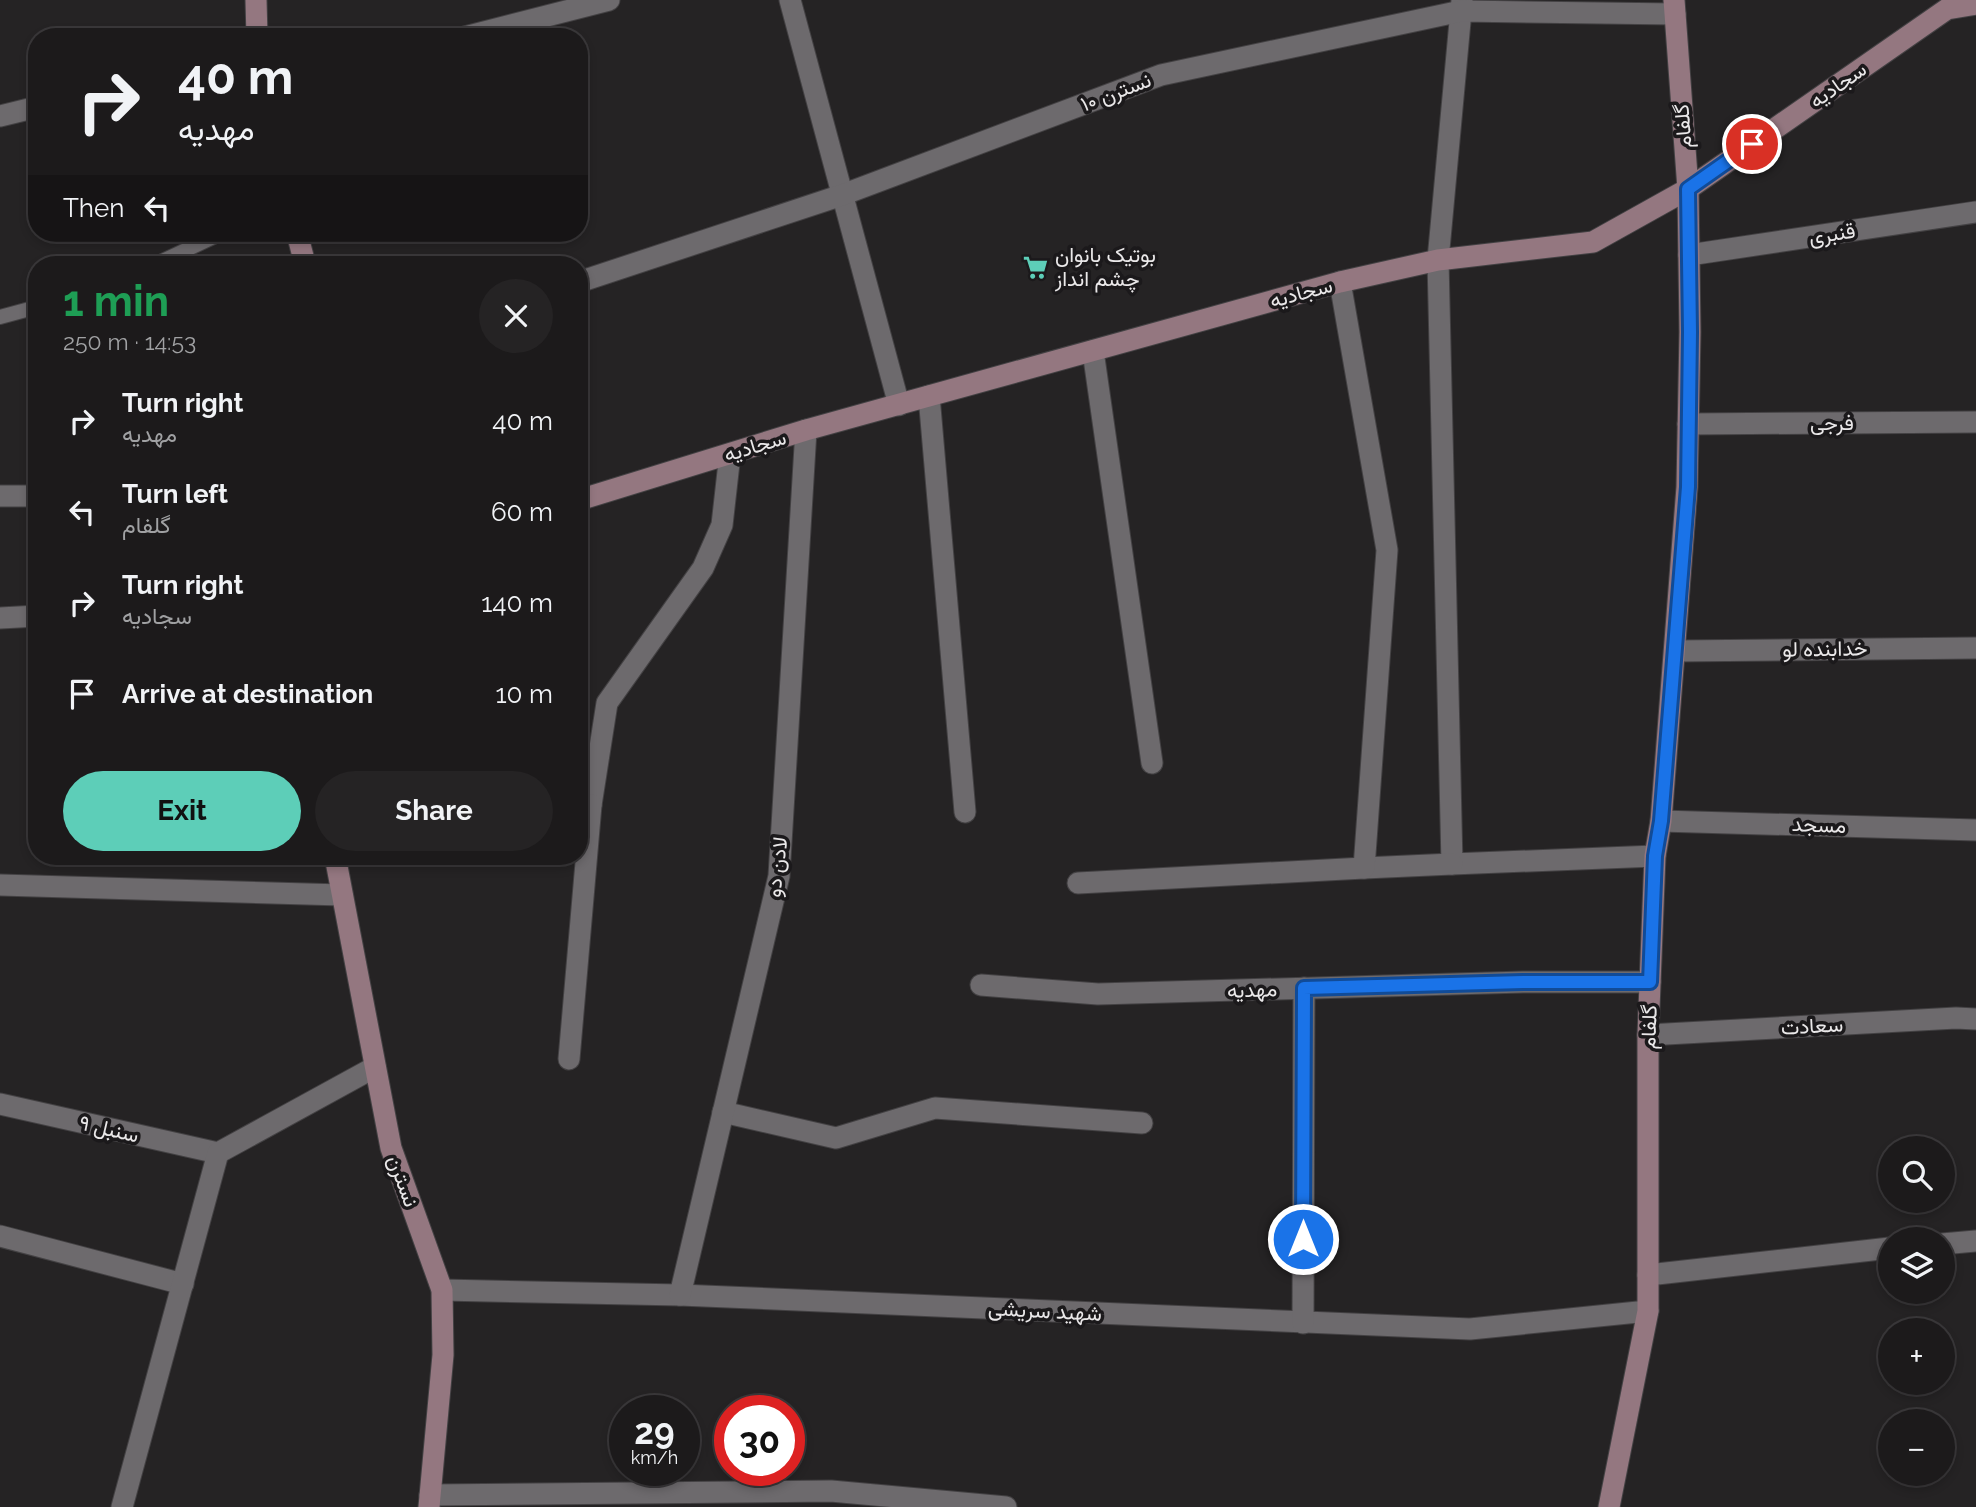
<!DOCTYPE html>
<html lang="en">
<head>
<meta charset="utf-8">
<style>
  :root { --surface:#1c1a1b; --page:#252324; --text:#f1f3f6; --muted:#a0a1a3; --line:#3a383a; --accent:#5dceb8 }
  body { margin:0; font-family:Raleway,Vazirmatn,sans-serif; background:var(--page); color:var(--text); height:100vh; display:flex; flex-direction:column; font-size:26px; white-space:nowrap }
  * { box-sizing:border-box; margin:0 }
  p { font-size:23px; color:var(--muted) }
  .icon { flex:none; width:38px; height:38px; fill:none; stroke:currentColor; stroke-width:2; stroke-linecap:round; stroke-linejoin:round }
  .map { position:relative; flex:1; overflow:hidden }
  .drawer { position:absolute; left:28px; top:256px; width:560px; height:609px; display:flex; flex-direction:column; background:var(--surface); border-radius:28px; box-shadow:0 4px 10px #0003,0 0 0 2px var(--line) }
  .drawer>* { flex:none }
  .banner { position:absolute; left:28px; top:28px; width:560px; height:214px; border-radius:28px; box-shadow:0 4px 10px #0003,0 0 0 2px var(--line); background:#1c1a1b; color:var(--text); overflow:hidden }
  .buttons { position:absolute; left:1878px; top:1136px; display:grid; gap:14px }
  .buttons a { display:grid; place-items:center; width:77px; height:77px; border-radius:50%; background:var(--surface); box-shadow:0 4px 10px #0003,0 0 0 2px var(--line); font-size:35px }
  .speed { position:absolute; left:609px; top:1395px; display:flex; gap:14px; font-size:35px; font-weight:700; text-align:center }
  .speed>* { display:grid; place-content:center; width:91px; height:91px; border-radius:50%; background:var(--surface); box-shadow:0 4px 10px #0003,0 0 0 2px var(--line); line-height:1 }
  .speed small { font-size:18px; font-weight:400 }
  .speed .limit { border:10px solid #d22; background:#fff; color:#111 }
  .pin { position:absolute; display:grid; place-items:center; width:60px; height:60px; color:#fff; margin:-30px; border:4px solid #fff; border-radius:50%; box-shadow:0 2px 7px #0007 }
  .me { position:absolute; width:77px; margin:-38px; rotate:0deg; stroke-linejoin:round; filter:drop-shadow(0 0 5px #0008) }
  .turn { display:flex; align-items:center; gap:24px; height:147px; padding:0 35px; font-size:32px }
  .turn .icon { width:91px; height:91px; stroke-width:2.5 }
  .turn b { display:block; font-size:49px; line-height:60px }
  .then { display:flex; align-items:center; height:66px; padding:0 35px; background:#0003; gap:14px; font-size:26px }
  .round { display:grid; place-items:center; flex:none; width:74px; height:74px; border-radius:37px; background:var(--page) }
  .head { display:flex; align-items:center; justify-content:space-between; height:119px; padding:0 35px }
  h1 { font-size:42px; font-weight:700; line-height:52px; color:#1e9e55 }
  .action { display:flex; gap:14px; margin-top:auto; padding:14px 35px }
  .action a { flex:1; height:80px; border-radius:42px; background:var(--accent); color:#111; font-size:28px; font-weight:700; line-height:80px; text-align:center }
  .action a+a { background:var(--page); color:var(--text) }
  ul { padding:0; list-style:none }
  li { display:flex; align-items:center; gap:21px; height:91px; padding:0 35px }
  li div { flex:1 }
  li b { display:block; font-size:26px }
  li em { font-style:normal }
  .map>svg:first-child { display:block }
</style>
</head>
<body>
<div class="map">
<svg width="1976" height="1507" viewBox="0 0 1976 1507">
  <rect width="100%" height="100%" fill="#252324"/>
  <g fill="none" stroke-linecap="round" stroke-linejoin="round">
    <defs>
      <g id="lane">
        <polyline points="156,264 222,233"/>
        <polyline points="0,317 37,307"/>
      </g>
      <g id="street">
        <polyline points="790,0 899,405"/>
        <polyline points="1462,0 1438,260 1452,864 1655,856"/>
        <polyline points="465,37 609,0"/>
        <polyline points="0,116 37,107"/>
        <polyline points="1689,255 1976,212"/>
        <polyline points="579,282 842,195 1161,75 1461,11 1675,14"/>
        <polyline points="1093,351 1152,763"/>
        <polyline points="929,396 965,812"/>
        <polyline points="1688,424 1976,422"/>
        <polyline points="0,496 37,496"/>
        <polyline points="0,618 37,616"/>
        <polyline points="1675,651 1976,648"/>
        <polyline points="591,805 607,703 703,568 722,525 730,454"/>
        <polyline points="1661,821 1976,830"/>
        <polyline points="1364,868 1452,864"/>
        <polyline points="1078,883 1364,868 1387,550 1340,282"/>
        <polyline points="0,885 342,895"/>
        <polyline points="981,985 1098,994 1523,982 1650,982"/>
        <polyline points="1648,1035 1956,1018 1976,1019"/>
        <polyline points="569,1059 591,805 579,804"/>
        <polyline points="0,1104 218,1153"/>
        <polyline points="723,1112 836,1138 935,1108 1142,1123"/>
        <polyline points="0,1236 183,1284"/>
        <polyline points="1942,1244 1976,1241"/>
        <polyline points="1648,1275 1890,1248"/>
        <polyline points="442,1290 680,1295 1470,1329 1648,1311"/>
        <polyline points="680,1295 779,876 806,430"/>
        <polyline points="1303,1323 1304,988"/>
        <polyline points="430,1495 831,1491 1006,1507"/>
        <polyline points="122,1507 218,1153 375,1067"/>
      </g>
      <g id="secondary">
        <polyline points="256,0 257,37"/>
        <polyline points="297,233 305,264"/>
        <polyline points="579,500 806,430 1340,282 1438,260 1593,242 1688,189 1947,9 1976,4"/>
        <polyline points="335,856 391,1148 442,1290 443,1355 429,1507"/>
        <polyline points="1609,1507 1648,1311 1648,1035 1655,856 1661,821 1687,487 1690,332 1688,189 1674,0"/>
      </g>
    </defs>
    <use href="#lane" stroke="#434143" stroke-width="16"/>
    <use href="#street" stroke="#434143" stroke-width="23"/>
    <use href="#secondary" stroke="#434143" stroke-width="23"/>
    <use href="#lane" stroke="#6d6a6d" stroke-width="14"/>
    <use href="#street" stroke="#6d6a6d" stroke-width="21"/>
    <use href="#secondary" stroke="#947780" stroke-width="21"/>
  </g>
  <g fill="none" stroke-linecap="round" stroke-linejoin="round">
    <defs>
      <polyline id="route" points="1303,1239 1304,988 1523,982 1650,982 1655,856 1661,821 1688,487 1690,332 1688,189 1752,144"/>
    </defs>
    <use href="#route" stroke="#114b97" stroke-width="18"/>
    <use href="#route" stroke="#1a73e8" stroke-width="12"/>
  </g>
  <defs>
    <symbol id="supermarket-bare" viewBox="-9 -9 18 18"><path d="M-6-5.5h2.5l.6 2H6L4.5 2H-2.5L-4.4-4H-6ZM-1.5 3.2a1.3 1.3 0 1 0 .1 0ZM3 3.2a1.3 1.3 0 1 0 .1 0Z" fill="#5dceb8" stroke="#1b191b" stroke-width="2.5" paint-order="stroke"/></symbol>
  </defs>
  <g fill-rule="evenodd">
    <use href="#supermarket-bare" x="1018" y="250" width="35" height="35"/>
  </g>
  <g text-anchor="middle" stroke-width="7" stroke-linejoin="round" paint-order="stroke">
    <g font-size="21" fill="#eae8e9" stroke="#1b191b">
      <text transform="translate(1838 85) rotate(-35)" y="7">سجادیه</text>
      <text transform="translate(1116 92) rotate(-21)" y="7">نسترن ۱۰</text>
      <text transform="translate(1683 126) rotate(-94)" y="7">گلفام</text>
      <text transform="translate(1832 234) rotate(-9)" y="7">قنبری</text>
      <text transform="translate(1301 293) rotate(-15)" y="7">سجادیه</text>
      <text x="1832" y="430">فرجی</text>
      <text transform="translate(755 446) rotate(-17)" y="7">سجادیه</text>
      <text transform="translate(1825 649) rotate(-1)" y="7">خدابنده لو</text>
      <text transform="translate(1819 825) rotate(2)" y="7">مسجد</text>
      <text transform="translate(777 867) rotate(-83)" y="7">لادن دو</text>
      <text transform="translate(1252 990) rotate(-2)" y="7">مهدیه</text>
      <text transform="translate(1812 1026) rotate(-3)" y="7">سعادت</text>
      <text transform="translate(1649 1027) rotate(-88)" y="7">گلفام</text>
      <text transform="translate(109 1129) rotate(13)" y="7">سنبل ۹</text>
      <text transform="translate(403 1181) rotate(70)" y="7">نسترن</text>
      <text transform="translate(1045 1311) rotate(3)" y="7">شهید سریشی</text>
    </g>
    <g font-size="21" fill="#eae8e9" stroke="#1b191b" text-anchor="start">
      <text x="1055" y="262">بوتیک بانوان<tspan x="1055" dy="24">چشم انداز</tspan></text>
    </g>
  </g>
</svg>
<div class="buttons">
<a><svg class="icon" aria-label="search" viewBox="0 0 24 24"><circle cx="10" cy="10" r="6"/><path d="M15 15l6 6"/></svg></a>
<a><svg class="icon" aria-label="layers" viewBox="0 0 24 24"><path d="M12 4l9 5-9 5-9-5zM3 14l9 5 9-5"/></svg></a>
<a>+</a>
<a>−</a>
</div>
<div class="speed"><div>29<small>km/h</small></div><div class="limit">30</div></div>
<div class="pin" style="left:1752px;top:144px;background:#d93025"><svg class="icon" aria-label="arrive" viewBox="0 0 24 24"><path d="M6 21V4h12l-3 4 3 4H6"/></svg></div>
<svg class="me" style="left:1303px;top:1239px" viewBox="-20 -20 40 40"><circle r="17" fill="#1a73e8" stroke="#fff" stroke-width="3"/><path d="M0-11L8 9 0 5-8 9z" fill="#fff"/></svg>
<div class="banner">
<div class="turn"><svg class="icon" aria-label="right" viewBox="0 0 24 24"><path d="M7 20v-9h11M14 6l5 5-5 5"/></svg><div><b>40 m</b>مهدیه</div></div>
<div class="then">Then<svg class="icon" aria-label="left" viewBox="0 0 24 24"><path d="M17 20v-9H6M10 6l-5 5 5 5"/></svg></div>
</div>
<section class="drawer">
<div class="head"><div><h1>1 min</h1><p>250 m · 14:53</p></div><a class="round"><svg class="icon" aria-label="close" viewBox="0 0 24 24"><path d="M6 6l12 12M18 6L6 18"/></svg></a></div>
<ul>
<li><svg class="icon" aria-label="right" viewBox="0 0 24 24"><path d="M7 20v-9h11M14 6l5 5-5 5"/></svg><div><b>Turn right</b><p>مهدیه</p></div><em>40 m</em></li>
<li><svg class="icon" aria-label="left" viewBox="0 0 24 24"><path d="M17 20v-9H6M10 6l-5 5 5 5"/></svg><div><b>Turn left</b><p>گلفام</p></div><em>60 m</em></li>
<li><svg class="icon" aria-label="right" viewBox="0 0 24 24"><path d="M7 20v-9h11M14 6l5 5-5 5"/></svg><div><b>Turn right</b><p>سجادیه</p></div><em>140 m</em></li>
<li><svg class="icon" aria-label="arrive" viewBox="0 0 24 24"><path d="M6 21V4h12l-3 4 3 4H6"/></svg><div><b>Arrive at destination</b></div><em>10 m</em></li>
</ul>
<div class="action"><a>Exit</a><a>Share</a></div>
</section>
</div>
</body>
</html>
